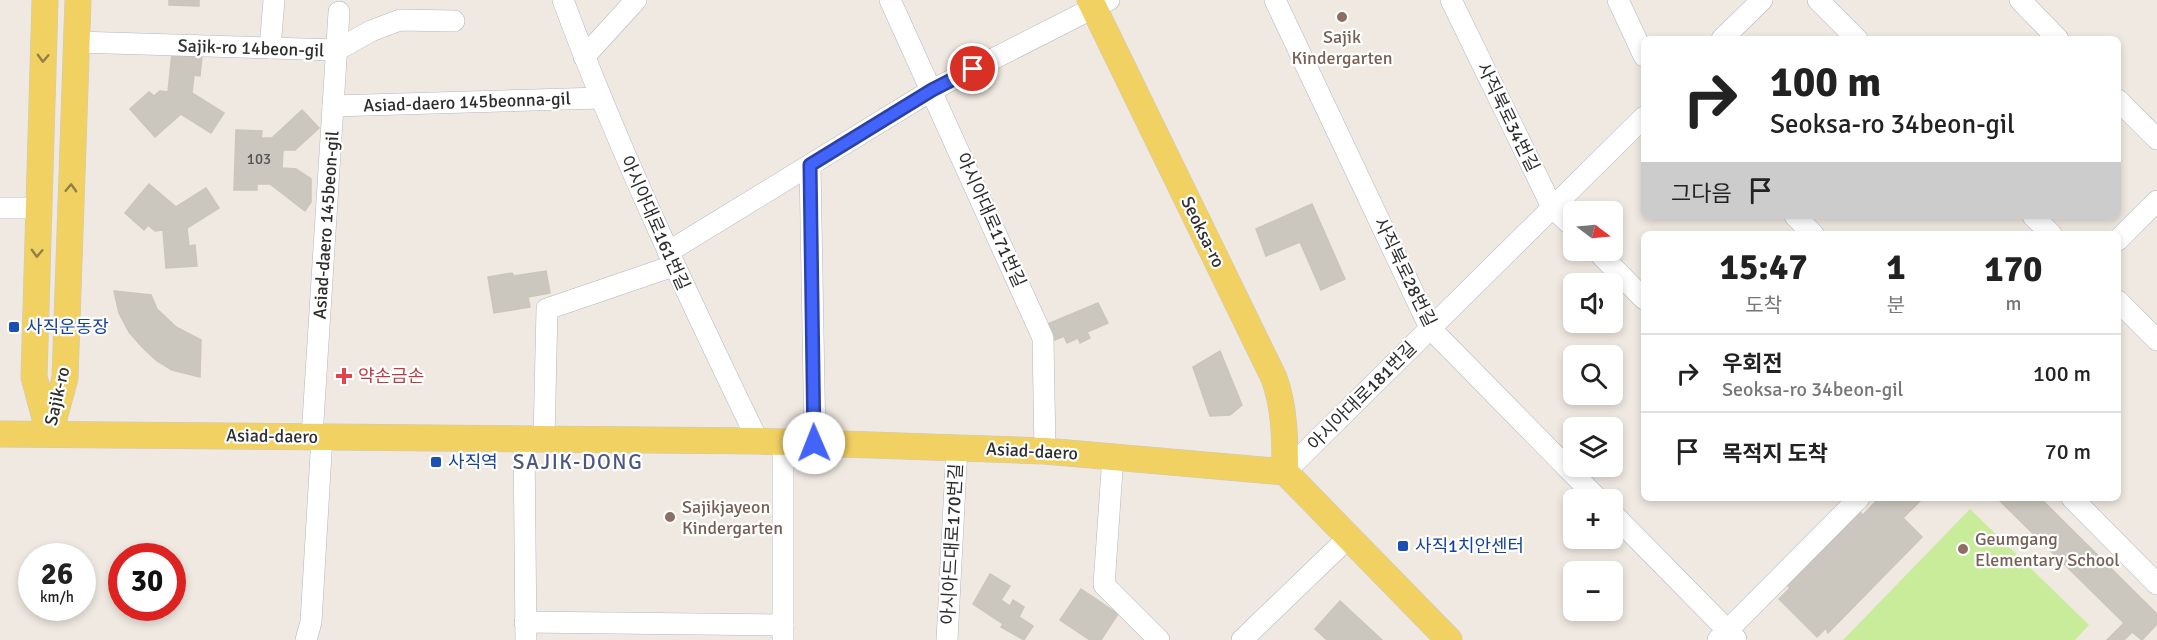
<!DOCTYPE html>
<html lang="ko">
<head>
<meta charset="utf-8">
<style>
  :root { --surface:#fff; --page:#f6f6f6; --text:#222; --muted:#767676; --line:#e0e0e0 }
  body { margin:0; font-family:Signika,"Noto Sans KR",sans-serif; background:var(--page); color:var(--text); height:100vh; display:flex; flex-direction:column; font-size:22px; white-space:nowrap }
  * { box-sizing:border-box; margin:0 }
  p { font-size:20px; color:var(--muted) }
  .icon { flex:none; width:33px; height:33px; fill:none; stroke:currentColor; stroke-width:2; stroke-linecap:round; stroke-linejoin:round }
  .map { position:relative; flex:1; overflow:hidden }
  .side { position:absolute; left:1641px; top:231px; width:480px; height:270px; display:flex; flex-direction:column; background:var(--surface); border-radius:9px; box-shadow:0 3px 9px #0003 }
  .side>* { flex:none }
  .top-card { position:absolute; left:1641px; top:36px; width:480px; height:183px; border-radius:9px; box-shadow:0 3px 9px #0003; background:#fff; color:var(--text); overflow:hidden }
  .needle { width:39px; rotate:106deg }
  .fabs { position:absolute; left:1563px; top:201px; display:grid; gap:12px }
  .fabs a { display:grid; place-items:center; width:60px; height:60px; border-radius:9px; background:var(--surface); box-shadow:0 3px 9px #0003; font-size:30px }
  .speed { position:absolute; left:18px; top:543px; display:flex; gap:12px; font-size:30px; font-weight:700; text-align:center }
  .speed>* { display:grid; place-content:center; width:78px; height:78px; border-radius:50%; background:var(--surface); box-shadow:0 3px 9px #0003; line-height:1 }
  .speed small { font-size:15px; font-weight:400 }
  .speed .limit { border:9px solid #d22; background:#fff; color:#111 }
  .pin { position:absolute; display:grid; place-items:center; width:51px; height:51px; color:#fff; margin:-26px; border:3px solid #fff; border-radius:50%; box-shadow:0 2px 6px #0007 }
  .me { position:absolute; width:66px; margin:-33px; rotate:359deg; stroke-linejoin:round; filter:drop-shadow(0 0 4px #0008) }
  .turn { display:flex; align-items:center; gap:21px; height:126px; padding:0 30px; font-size:27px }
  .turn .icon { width:78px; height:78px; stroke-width:2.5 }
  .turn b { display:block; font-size:42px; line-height:51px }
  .then { display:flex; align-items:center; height:57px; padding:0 30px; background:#0003; gap:12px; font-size:22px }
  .eta { display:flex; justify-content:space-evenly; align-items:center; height:102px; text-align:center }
  .eta b { font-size:36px; font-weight:800; line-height:42px }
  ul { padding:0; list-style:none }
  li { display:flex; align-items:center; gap:18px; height:78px; padding:0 30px; border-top:2px solid var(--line) }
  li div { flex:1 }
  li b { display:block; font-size:22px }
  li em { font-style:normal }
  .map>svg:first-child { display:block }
</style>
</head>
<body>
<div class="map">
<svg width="2157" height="640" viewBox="0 0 2157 640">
  <rect width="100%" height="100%" fill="#efe9e1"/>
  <polygon fill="#c9ec9a" points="1970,509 2089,625 2075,640 1843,640"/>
  <g fill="#cbc7bf" stroke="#cbc5ba" stroke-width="1.5">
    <polygon points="169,0 199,0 199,6 169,5"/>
    <polygon points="172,53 202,56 200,76 194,75 192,93 224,113 211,133 181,114 155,137 130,109 149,92 154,96 160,91 168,92"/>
    <polygon points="302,110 319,128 295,150 283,150 282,168 296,169 311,179 311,202 305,211 270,184 257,184 257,190 234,190 236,130 262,131 261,138 272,138"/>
    <polygon points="149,184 176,207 206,188 219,208 187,228 189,246 195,245 197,266 166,268 163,230 155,231 148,225 144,230 125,213"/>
    <polygon points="1312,204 1345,279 1321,290 1300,242 1266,256 1256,229"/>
    <polygon points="546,271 550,293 528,297 530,307 494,313 488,277 512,273 514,276"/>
    <polygon points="114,291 151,295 157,309 176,327 201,340 200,377 172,370 157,361 142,347 129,332 119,313"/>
    <polygon points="1098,303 1108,323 1087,332 1090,338 1080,343 1078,338 1067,343 1064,336 1055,340 1048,324"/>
    <polygon points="1220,351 1242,405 1230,415 1210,416 1193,367"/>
    <polygon points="1879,498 1923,498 1903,518 1922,537 1828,633 1826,628 1817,637 1779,599 1790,588 1788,586 1860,512 1863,515"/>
    <polygon points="1997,498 2040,498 2157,614 2157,624 2142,640 2132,632 2124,640 2107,640 2124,623"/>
    <polygon points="990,574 1010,586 1001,600 1010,606 1013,600 1024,607 1019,617 1033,626 1024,640 1001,627 1003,624 973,604"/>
    <polygon points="1081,589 1118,614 1101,640 1090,640 1060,620"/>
    <polygon points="1340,601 1382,640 1327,640 1315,629"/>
  </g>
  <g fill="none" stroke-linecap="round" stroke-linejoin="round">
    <defs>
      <g id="minor">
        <path d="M 563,0 C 619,151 688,296 758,441"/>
        <polyline points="890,0 1043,338 1045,451"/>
        <polyline points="1275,0 1430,328 1599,500"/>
        <polyline points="1451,0 1552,207 1574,228"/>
        <polyline points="1618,0 1644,56"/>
        <polyline points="1818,0 1857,39"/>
        <polyline points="2020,0 2058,39"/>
        <polyline points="1722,39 1762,0"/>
        <polyline points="77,42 337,50 371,31 400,20 454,21"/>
        <polyline points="270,48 274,0"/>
        <polyline points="584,57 636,0"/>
        <polyline points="2118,100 2157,139"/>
        <polyline points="333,106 600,98"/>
        <polyline points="810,165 815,443"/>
        <polyline points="0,208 39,208"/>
        <polyline points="1795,216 1813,234"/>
        <polyline points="2033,216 2051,234"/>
        <polyline points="2118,240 2157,201"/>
        <polyline points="1596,250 1644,299"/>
        <polyline points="668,252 932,90 1109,0"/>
        <polyline points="2118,301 2157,340"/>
        <polyline points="312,437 339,12"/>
        <polyline points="524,439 526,640"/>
        <polyline points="544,439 547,309 673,266"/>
        <polyline points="783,442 783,640"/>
        <polyline points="1113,456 1104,585 1159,640"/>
        <polyline points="1285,472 1644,117"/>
        <polyline points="2072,498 2157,584"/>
        <polyline points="1612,513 1736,639"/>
        <polyline points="525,622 783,625"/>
        <polyline points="306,640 311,622 322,437"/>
        <polyline points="947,640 957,447"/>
        <polyline points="1242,640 1349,537"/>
        <polyline points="1718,640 1859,498"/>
      </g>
      <g id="major">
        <polyline points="45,0 34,377 49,433"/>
        <path d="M 1090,0 L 1274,378 C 1285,408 1285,440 1285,472"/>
        <polyline points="50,433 65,378 78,0"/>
        <polyline points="0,434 758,441 1045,451 1285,472 1449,640"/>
      </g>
    </defs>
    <use href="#minor" stroke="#b4b7c1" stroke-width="22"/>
    <use href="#major" stroke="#c9c9c9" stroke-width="27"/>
    <use href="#minor" stroke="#fff" stroke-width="21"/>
    <use href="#major" stroke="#f2d163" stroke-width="26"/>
  </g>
  <defs><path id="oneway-chevron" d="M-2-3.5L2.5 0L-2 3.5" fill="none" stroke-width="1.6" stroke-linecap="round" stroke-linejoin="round" transform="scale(1.5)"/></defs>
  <g stroke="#908048">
    <use href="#oneway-chevron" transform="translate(43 58) rotate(92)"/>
    <use href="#oneway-chevron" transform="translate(71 188) rotate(-88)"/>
    <use href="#oneway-chevron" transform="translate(37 253) rotate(92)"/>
  </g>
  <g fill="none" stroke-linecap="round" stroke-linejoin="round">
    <defs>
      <polyline id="route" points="814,443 810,165 932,90 973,69"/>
    </defs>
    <use href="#route" stroke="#2b41a3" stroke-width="15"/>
    <use href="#route" stroke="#4264fb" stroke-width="10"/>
  </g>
  <g fill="#8d6e63" stroke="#fff" stroke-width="2">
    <circle cx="1342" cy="17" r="6"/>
    <circle cx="670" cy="517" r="6"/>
    <circle cx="1963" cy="549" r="6"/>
  </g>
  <g fill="#1a4fb4" stroke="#fff" stroke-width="2">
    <rect x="8" y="321" width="12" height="12" rx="3"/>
    <rect x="430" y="456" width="12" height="12" rx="3"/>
    <rect x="1397" y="540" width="12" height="12" rx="3"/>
  </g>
  <path fill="#e0444e" stroke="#fff" stroke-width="2" d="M341 367h6v6h6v6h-6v6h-6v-6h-6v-6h6z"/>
  <g text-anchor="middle" stroke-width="4.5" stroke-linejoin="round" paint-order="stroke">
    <g font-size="15" fill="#555452">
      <text x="259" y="164">103</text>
    </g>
    <g font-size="18" fill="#785e54" stroke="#fff" text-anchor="start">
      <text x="1342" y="43" text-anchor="middle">Sajik<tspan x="1342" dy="21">Kindergarten</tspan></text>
      <text x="682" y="513">Sajikjayeon<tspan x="682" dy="21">Kindergarten</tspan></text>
      <text x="1975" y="545">Geumgang<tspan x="1975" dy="21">Elementary School</tspan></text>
    </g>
    <g font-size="18" fill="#2e2e2e" stroke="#fff">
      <text transform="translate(251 48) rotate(2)" y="6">Sajik-ro 14beon-gil</text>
      <text transform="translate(467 102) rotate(-2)" y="6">Asiad-daero 145beonna-gil</text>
      <text transform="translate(1508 117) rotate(64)" y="6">사직북로34번길</text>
      <text transform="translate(991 220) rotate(66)" y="6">아시아대로171번길</text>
      <text transform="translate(655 223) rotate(66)" y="6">아시아대로161번길</text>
      <text transform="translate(326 225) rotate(-86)" y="6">Asiad-daero 145beon-gil</text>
      <text transform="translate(1203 232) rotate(64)" y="6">Seoksa-ro</text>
      <text transform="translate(1405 272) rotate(64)" y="6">사직북로28번길</text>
      <text transform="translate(57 396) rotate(-77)" y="6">Sajik-ro</text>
      <text transform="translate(1362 396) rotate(-45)" y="6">아시아대로181번길</text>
      <text transform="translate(272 436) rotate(1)" y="6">Asiad-daero</text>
      <text transform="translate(1032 451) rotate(3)" y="6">Asiad-daero</text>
      <text transform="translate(952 544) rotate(-87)" y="6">아시아드대로170번길</text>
    </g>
    <g font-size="18" fill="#164399" stroke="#fff" text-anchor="start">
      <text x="26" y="333">사직운동장</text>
      <text x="448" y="468">사직역</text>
      <text x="1415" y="552">사직1치안센터</text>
    </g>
    <g font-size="18" fill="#be3a42" stroke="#fff" text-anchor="start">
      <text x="358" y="382">약손금손</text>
    </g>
    <g font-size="21" letter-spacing="1.5" fill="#4d5680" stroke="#fff">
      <text x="578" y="469">SAJIK-DONG</text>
    </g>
  </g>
</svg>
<div class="fabs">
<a><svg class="needle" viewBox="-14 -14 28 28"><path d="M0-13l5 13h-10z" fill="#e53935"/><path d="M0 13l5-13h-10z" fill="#767676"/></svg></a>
<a><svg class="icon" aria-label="sound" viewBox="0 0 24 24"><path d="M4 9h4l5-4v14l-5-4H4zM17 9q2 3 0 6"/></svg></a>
<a><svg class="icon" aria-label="search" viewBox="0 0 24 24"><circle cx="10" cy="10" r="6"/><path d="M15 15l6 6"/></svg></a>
<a><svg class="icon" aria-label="layers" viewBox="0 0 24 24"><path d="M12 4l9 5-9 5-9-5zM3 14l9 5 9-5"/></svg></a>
<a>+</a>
<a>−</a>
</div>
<div class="speed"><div>26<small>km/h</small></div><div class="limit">30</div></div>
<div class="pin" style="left:973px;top:69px;background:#d93025"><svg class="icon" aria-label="arrive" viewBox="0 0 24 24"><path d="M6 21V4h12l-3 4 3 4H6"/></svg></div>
<svg class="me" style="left:814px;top:443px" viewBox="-20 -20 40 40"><circle r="19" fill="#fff"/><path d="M0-13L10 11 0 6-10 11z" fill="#4264fb"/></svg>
<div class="top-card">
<div class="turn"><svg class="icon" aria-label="right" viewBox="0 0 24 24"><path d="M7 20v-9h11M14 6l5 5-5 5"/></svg><div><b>100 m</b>Seoksa-ro 34beon-gil</div></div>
<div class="then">그다음<svg class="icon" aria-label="arrive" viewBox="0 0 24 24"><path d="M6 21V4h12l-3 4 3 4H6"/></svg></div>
</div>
<section class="side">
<div class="eta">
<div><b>15:47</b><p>도착</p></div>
<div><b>1</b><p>분</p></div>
<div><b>170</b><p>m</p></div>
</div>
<ul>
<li><svg class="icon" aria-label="right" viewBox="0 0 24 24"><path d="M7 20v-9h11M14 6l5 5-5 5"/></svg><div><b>우회전</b><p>Seoksa-ro 34beon-gil</p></div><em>100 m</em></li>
<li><svg class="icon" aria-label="arrive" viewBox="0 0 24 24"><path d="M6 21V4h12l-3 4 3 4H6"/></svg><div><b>목적지 도착</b></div><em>70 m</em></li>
</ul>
</section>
</div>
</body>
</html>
